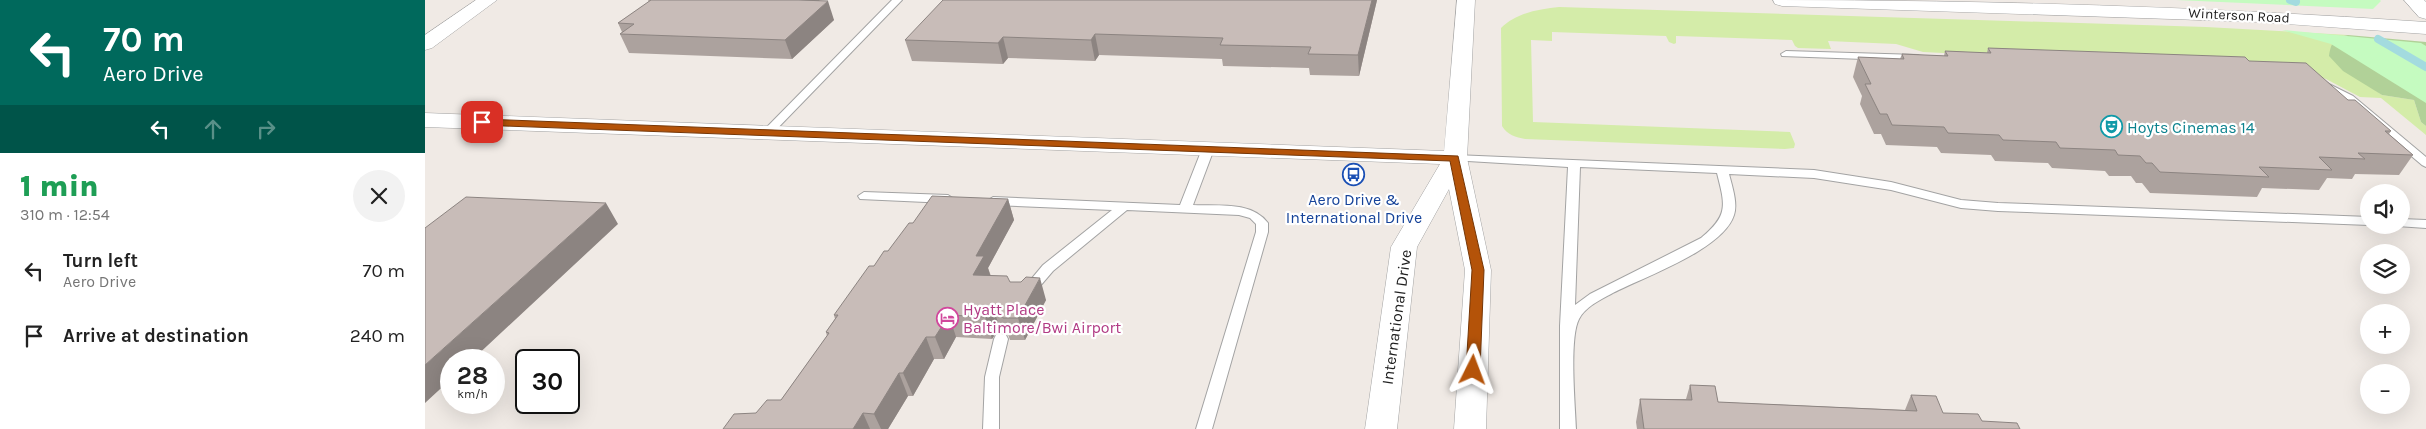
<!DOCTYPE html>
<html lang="en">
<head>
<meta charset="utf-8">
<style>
  :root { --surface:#fff; --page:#f2f2f2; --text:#222; --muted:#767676 }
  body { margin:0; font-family:Karla,sans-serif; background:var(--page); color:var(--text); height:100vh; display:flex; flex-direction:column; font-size:19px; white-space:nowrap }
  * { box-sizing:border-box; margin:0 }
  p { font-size:16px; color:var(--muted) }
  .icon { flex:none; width:28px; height:28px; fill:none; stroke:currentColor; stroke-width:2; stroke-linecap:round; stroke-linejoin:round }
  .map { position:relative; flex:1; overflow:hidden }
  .details { display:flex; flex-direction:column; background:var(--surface); width:425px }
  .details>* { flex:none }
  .banner { background:#00695c; color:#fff; overflow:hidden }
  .buttons { position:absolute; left:1935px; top:184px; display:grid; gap:10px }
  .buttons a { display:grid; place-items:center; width:50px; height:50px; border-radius:50%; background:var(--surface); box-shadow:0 5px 20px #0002; font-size:25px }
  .speed { position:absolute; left:15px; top:349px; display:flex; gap:10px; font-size:25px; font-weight:700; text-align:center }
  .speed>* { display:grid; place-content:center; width:65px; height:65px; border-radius:50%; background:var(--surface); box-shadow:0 5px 20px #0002; line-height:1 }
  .speed small { font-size:12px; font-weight:400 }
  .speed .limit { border:2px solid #111; border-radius:8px; background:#fff; color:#111 }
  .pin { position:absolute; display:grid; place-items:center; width:42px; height:42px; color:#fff; margin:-21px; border-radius:10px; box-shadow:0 2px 8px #0006 }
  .me { position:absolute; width:55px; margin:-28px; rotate:3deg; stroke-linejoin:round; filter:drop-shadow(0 0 4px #0008) }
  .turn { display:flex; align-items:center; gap:18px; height:105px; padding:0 20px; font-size:22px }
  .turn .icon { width:65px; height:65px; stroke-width:2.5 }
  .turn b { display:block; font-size:35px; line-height:42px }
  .lanes { display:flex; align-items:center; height:48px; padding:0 20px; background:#0003; justify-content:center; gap:25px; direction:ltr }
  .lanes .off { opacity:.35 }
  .round { display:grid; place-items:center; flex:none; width:52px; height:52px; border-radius:26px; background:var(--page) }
  .overview { display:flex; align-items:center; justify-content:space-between; height:85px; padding:0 20px }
  h1 { font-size:30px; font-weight:800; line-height:38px; color:#1e9e55 }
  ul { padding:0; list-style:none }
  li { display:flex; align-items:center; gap:15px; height:65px; padding:0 20px }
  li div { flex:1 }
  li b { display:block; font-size:19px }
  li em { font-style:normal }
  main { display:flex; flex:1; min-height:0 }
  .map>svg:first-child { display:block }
</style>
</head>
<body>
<main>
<section class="details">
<div class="banner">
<div class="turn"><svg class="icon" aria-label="left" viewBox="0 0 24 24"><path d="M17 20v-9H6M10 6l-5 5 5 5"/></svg><div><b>70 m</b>Aero Drive</div></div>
<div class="lanes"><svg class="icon" aria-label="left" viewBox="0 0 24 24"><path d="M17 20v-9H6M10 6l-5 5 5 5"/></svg><svg class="icon off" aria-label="ahead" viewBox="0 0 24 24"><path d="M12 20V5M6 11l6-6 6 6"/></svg><svg class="icon off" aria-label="right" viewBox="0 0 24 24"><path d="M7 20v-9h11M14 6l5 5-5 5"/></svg></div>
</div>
<div class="overview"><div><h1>1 min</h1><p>310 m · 12:54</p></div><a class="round"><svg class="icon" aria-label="close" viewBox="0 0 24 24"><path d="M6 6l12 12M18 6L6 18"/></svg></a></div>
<ul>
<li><svg class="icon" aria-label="left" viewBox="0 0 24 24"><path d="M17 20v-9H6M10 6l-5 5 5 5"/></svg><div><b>Turn left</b><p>Aero Drive</p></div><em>70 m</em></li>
<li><svg class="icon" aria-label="arrive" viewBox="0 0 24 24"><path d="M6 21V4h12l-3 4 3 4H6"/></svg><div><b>Arrive at destination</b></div><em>240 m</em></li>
</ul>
</section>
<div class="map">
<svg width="2001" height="429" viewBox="0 0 2001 429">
  <rect width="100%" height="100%" fill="#f0eae5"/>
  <path fill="#d4eca9" d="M 1134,7 L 1781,27 L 1923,35 L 1912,37 L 1943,85 L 1957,95 L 1989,100 L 1996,122 L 2001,126 L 2001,135 L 1956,98 L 1935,97 L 1901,79 L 1878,71 L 1498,52 L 1471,44 L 1403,41 L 1406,49 L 1373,48 L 1370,46 L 1367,40 L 1251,36 L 1251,43 L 1249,44 L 1244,42 L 1241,36 L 1127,32 L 1127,41 L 1106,40 L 1108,122 L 1365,132 L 1370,144 L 1369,148 L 1360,149 L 1100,139 C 1091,137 1082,135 1077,126 L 1076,28 C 1091,13 1114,9 1134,7 Z"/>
  <path fill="#b1d198" d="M 1923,35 L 2001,42 L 2001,126 L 1996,122 L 1989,100 L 1957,95 L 1918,71 L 1904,56 C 1906,43 1909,37 1923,35 Z"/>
  <g fill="#c5fbc0">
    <polygon points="1751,0 1955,0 1956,1 1948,9"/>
    <polygon points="1857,30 1996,43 2001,46 2001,103 1906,44"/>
  </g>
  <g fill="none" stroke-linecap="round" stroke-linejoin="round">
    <g stroke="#a3dbdf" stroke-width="8">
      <polyline points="1865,0 1871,2"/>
      <polyline points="1953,39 2001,67"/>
    </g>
    <defs>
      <g id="lane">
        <polygon points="467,0 477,0 345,136 337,136 335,134 337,132"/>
        <polygon points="1361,51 1493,55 1498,58 1493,61 1357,56 1356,54"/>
        <polygon points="1900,82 1928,96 2001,157 2001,167 1997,165 1920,100 1896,87 1896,83"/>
        <path d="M 783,146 L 789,149 L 768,205 C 792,206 827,201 843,223 L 843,232 L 787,429 L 771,429 L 831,232 L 831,224 L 825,218 L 814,215 L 702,210 L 628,271 L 610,292 L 605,293 L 598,289 L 618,265 L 687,210 L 568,205 L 562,201 L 568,197 L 755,205 L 777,149 Z"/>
        <path d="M 1030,155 L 1389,170 L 1466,182 L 1536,200 L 1573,203 L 1944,217 L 1944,225 L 1573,211 L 1536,208 L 1466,190 L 1389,178 L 1304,174 C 1307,186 1313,203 1309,215 C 1298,250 1218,277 1186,294 C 1175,300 1160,307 1154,319 C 1144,338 1150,404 1151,429 L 1135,429 L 1135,326 L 1143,167 L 1026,160 L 1024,158 L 1026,156 ZM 1155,167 L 1292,173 C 1300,205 1304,215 1276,238 L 1165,294 L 1150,305 Z"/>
        <polygon points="439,192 523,195 529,199 523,203 435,199 433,196"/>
        <polygon points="1976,219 2001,220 2001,228 1972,226 1976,225"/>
        <polygon points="576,334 581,335 583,339 574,377 574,429 558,429 560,377 569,339 571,335"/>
      </g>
      <g id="street">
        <polygon points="51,0 72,0 7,48 0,50 0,35"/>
        <polygon points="1032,0 1050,0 1042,158 1066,270 1061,429 1029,429 1040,270 1024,189 992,247 972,429 940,429 966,247 1015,164 0,127 0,113 1019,151"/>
        <path d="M 1348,0 C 1566,0 1783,7 2001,22 L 2001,34 L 1835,22 L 1357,6 L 1350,4 Z"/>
        <polygon points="1979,0 1999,0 2001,2 2001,19 1994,17"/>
      </g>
    </defs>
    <use href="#lane" stroke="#a3a3a3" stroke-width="2"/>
    <use href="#street" stroke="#a3a3a3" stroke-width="1"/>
    <use href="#lane" fill="#fff" fill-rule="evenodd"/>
    <use href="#street" fill="#fff" fill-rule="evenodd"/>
  </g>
  <g fill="#aca29e">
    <polygon points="223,0 394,0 409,20 367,59 204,53 195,34 197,32 193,23 224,2"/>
    <polygon points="952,0 934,76 885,75 884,68 798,66 797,59 674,55 670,61 583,58 578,64 487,61 480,40"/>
    <polygon points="1563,48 1824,61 1923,100 1966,131 1964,134 1988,155 1974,175 1930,174 1927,179 1902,178 1894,190 1837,188 1832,197 1725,193 1717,183 1711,183 1706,176 1684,176 1680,171 1627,168 1623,163 1570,161 1566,155 1516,153 1512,147 1461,145 1456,134 1449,134 1435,104 1437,96 1428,77 1433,57 1475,59 1477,54 1519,56 1520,51 1562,53"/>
    <polygon points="583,199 589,220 563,268 566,276 585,282 621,300 600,340 585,340 583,334 576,332 571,333 567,339 531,337 519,359 509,359 488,396 483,396 463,429 298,429 331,413 356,400 402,336 401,332 410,319 409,315 449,266 463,251 488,223"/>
    <polygon points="1265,385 1293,402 1480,410 1486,395 1518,413 1595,429 1212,429 1211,422 1215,399 1261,399"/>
  </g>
  <g fill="#8c8481">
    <polygon points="374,0 394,0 396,5 380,19"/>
    <polygon points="947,0 952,0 934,76 933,55"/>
    <polygon points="403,1 409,20 367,59 360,40"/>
    <polygon points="670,34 674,55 670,61 666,40"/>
    <polygon points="578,37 583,58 578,64 573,43"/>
    <polygon points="583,199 589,220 563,268 566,278 548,275 551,256"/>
    <polygon points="181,203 193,224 47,360 26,360 26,379 0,403 0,365"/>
    <polygon points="615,278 621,300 600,340 593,318"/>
    <polygon points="569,310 576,332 571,333 567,339 560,317 564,311"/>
    <polygon points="524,315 531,337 519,359 510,337"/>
    <polygon points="501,337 509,359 488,396 478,373"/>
    <polygon points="474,373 483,396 463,429 456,429 449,414"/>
    <polygon points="438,413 445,429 428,429"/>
  </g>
  <g fill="#c8bcb8" stroke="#8c8481">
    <polygon points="226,0 374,0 403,1 360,40 195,34 209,24 193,23"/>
    <polygon points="518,0 947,0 933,55 883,54 886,47 795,45 798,38 670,34 666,40 578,37 573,43 480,40"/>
    <polygon points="1563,48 1820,57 1824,61 1881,63 1923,100 1930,100 1966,131 1960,131 1988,155 1933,153 1940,159 1894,157 1907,170 1834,167 1844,177 1735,172 1727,163 1721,163 1715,156 1693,155 1690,150 1635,148 1631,142 1578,140 1574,135 1523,133 1519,127 1467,125 1462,114 1455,114 1440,84 1446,84 1433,57 1479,59 1477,54 1523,56 1520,51 1566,53"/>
    <polygon points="507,196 583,199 551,256 559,256 548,275 582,276 585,282 596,282 601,277 615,278 593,318 578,318 576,312 569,310 564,311 560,317 524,315 510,337 501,337 478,373 474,373 449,414 438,413 428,429 298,429 309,414 331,413 342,400 356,400 404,333 401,332 413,315 409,315 444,266 449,266 459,251 463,251 484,223 488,223"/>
    <polygon points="41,197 181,203 0,365 0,228"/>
    <polygon points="1265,385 1290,386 1293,402 1492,411 1486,395 1511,396 1518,413 1553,414 1557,421 1592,423 1595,429 1219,429 1215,399 1267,400"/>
  </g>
  <polygon fill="#b45309" stroke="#753606" points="57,119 1033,156 1059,270 1055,370 1048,374 1041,370 1047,270 1025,161 53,125 53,120"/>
  <defs>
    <symbol id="theatre-ring" viewBox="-11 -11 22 22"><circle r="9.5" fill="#fff" stroke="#0f9aa8" stroke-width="1.5"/><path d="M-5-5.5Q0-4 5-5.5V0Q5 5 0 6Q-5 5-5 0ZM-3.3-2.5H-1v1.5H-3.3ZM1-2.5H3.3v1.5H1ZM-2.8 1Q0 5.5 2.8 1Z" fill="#0f9aa8"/></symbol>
    <symbol id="bus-ring" viewBox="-11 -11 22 22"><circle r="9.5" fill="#fff" stroke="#1a4fb4" stroke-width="1.5"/><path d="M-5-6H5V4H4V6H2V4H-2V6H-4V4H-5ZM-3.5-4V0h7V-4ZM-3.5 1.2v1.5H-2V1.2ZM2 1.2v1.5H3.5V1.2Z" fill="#1a4fb4"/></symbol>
    <symbol id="hotel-ring" viewBox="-11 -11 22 22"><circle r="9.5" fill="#fff" stroke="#d1479c" stroke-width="1.5"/><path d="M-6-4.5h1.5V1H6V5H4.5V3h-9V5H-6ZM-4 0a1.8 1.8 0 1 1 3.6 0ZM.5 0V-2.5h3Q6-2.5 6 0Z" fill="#d1479c"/></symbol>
  </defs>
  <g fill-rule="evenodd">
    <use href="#theatre-ring" x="1674" y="114" width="25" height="25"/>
    <use href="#bus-ring" x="916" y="162" width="25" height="25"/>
    <use href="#hotel-ring" x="510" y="306" width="25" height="25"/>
  </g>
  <g text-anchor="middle" stroke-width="4.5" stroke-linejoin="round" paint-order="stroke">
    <g font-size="14" fill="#1f1f1f" stroke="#fff">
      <text transform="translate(1814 15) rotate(3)" y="5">Winterson Road</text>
    </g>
    <g font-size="16" fill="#0d838f" stroke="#fff" text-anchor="start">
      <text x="1702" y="133">Hoyts Cinemas 14</text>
    </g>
    <g font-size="16" fill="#164399" stroke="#fff">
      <text x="929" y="205">Aero Drive &amp;<tspan x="929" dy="18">International Drive</tspan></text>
    </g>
    <g font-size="16" fill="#b23c85" stroke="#fff" text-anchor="start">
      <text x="538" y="315">Hyatt Place<tspan x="538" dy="18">Baltimore/Bwi Airport</tspan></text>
    </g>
    <g font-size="16" fill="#1f1f1f" stroke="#fff">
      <text transform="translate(971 317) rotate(-82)" y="6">International Drive</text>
    </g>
  </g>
</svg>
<div class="buttons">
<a><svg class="icon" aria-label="sound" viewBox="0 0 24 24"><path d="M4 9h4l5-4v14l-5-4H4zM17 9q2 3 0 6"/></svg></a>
<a><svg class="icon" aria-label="layers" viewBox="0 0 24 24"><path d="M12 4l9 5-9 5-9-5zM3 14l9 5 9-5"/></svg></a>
<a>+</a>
<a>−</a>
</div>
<div class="speed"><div>28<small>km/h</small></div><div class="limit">30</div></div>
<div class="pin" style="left:57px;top:122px;background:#d93025"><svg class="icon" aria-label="arrive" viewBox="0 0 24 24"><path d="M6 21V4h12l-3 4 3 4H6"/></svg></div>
<svg class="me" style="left:1048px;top:370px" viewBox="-20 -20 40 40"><path d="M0-17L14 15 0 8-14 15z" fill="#b45309" stroke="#fff" stroke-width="4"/></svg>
</div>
</main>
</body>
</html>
